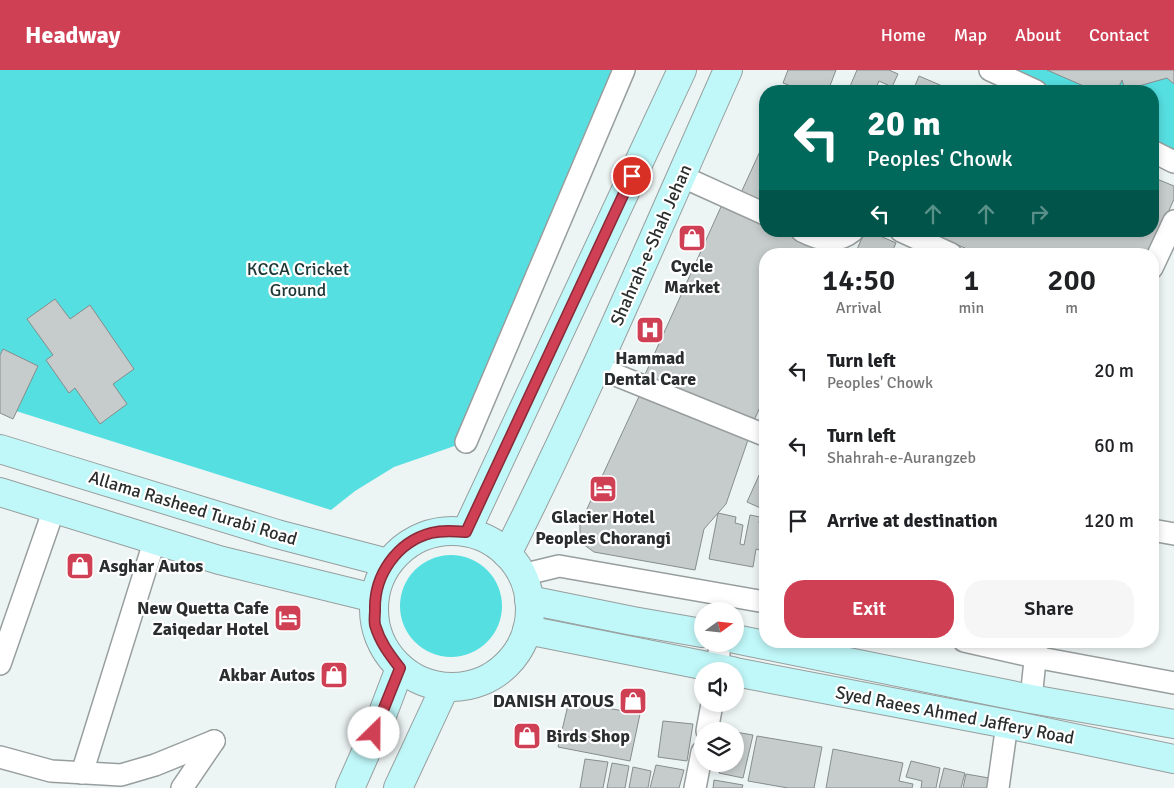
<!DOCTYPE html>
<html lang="en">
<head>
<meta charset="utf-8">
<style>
  :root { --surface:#fff; --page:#f6f6f6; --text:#202124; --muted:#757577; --accent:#d04054 }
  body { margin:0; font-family:Signika,sans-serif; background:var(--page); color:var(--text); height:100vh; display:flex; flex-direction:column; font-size:19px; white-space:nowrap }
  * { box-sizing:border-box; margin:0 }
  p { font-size:16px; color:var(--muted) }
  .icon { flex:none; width:28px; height:28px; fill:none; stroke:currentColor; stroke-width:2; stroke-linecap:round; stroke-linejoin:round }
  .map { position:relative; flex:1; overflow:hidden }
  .side { position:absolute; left:759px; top:178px; width:400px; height:400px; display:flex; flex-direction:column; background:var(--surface); border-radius:20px; box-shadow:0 2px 8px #0003 }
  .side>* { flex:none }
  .hud { position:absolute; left:759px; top:15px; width:400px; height:152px; border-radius:20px; box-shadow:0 2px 8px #0003; background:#00695c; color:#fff; overflow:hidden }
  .needle { width:32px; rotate:75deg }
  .fabs { position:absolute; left:694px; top:532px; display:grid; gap:10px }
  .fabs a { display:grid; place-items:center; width:50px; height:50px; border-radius:50%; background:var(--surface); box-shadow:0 2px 8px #0003; font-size:25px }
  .pin { position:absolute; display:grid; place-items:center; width:42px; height:42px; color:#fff; margin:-21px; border:2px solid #fff; border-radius:50%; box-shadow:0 1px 5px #0007 }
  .me { position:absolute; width:55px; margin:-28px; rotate:23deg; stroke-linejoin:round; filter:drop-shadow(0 0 4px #0008) }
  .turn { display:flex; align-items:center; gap:18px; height:105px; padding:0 25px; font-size:22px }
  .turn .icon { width:65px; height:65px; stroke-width:2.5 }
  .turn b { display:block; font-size:35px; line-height:42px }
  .lanes { display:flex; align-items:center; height:48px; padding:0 25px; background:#0003; justify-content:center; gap:25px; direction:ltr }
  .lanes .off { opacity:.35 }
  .eta { display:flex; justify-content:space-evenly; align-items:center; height:85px; text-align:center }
  .eta b { font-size:30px; font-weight:600; line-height:35px }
  .cta { display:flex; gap:10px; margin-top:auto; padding:10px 25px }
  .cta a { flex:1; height:58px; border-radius:20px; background:var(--accent); color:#fff; font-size:20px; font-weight:600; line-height:58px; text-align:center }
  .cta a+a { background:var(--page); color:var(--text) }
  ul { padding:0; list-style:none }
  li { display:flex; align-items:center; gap:15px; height:75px; padding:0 25px }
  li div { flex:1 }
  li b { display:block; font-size:19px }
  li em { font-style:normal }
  header { display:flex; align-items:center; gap:30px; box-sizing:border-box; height:70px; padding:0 25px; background:var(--accent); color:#fff }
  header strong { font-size:24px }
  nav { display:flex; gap:28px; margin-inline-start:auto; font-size:18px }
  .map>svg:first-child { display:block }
</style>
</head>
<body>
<header>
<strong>Headway</strong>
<nav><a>Home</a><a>Map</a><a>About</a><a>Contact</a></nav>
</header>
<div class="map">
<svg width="1174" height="718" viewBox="0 0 1174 718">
  <rect width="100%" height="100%" fill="#edf4f4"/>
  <g fill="#56dfe1">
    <polygon points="0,0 624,0 466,372 394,397 355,421 331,440 0,336"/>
    <polygon points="1019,0 1174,0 1174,93 1153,82 1152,21 1036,21 1014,10"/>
    <circle cx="451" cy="536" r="51"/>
  </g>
  <g fill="#c6cccc" stroke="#878c8c">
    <polygon points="788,0 836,0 828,21 804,21 783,13"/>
    <polygon points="857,0 889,0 898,4 892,17 879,11 876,18 881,21 848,21"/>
    <polygon points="1047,0 1174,0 1174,14 1167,8 1125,20 1122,10 1117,21 1095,21"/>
    <polygon points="919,6 954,21 913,21"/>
    <polygon points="762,77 765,78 765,136 740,125"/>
    <polygon points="1152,107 1174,116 1174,129 1150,184 978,184 927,161 1152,161"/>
    <polygon points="725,128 765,148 765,161 791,161 828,180 827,184 765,184 765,326 752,355 643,309"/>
    <polygon points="865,161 869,161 896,173 891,184 855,184"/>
    <polygon points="911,176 928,184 907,184"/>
    <polygon points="55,229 70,249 90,235 134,299 113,314 127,334 100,354 75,318 69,323 46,290 53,285 27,249"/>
    <polygon points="3,279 38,296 13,349 0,343 0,285"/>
    <polygon points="642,320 750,364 726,434 704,459 695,500 594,482 583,474 580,466 580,454"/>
    <polygon points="765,392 765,440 747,432"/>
    <polygon points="718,443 736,447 735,453 743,455 740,474 744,475 750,445 760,447 759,453 765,455 765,501 760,500 763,481 756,479 753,497 709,489"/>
    <polygon points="569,631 640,644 630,691 558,677"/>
    <polygon points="663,651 693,654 687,691 658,687"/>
    <polygon points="735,662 753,665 743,708 719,703 721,694 735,694"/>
    <polygon points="757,666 822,677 814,718 788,718 748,711"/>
    <polygon points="833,679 903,693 899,711 913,714 912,718 826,718"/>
    <polygon points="585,689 608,692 603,718 580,718"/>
    <polygon points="911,691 940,698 936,718 921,718 922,711 906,707"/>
    <polygon points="612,693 629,696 625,718 607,718"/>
    <polygon points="656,695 684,700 679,718 650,718"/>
    <polygon points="633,697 651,701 648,718 629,718"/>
    <polygon points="944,698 965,703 961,718 939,718"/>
    <polygon points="966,704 989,708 987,718 963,718"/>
    <polygon points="714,710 743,715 742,718 713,718"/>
  </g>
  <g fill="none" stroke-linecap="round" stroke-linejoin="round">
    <defs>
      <g id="minor">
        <polyline points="990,0 1036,21"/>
        <polyline points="1152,81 1174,92"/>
        <polyline points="681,106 765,144"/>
        <path d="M 802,161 C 820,170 836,175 853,161"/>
        <polyline points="901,161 951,184"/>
        <polyline points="1152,198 1174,151"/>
        <polyline points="596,297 762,364 765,363"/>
        <polyline points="466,372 624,0"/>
        <polyline points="1152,460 1174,464"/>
        <polyline points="522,505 559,496 765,532"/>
        <polyline points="964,571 1035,587 1174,613"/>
        <polyline points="0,594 54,439"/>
        <polyline points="717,601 720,574"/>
        <polyline points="1031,629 1037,571"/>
        <polyline points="707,661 712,634"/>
        <polyline points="0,687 51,701 121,705 155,695 214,671"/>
        <polyline points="82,703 155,469"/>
        <polyline points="182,718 214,671"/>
        <polyline points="695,718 702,682"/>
        <polyline points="998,718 1007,654"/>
      </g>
      <g id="secondary">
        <polyline points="0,379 277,464 388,493"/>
        <polyline points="0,422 219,490 374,528"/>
        <circle cx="452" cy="539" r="78"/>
        <polyline points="466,462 682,0"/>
        <path d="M 507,484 C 587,325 656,162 728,0"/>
        <polyline points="529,530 633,551 702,563"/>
        <polyline points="527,560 732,601"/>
        <polyline points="735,569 1031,629 1174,654"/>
        <polyline points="735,602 1007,654 1174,689"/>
        <polyline points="350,718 381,648 400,598"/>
        <polyline points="398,718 445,617"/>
      </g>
    </defs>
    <use href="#minor" stroke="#989e9e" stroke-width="24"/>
    <use href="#secondary" stroke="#989e9e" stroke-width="30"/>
    <use href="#minor" stroke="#fff" stroke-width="21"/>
    <use href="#secondary" stroke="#c0f7f8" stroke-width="28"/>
  </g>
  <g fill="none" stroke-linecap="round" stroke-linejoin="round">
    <defs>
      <path id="route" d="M 374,663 L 400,598 C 389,584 380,572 375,555 C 374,550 375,545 375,540 C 374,505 397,472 431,463 C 443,460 454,461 466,462 L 632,106"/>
    </defs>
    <use href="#route" stroke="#872a37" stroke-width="12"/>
    <use href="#route" stroke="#d04054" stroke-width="9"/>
  </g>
  <defs>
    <symbol id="shop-square" viewBox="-11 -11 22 22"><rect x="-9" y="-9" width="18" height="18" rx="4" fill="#d04054" stroke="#fff"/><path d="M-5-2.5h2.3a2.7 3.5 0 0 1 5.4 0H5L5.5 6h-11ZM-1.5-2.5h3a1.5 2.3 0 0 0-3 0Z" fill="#fff"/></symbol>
    <symbol id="hospital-square" viewBox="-11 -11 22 22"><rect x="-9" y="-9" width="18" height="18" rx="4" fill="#d04054" stroke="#fff"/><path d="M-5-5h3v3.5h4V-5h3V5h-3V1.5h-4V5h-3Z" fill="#fff"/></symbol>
    <symbol id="hotel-square" viewBox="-11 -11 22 22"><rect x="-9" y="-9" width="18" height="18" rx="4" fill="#d04054" stroke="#fff"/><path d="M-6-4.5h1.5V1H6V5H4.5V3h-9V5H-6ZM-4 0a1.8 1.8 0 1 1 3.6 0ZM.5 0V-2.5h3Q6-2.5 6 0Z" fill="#fff"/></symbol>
  </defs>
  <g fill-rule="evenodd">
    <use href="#shop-square" x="676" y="152" width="32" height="32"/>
    <use href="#hospital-square" x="634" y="244" width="32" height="32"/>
    <use href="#hotel-square" x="587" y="403" width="32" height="32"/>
    <use href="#shop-square" x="64" y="480" width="32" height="32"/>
    <use href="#hotel-square" x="272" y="532" width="32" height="32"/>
    <use href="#shop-square" x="318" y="589" width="32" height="32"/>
    <use href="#shop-square" x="617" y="615" width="32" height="32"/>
    <use href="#shop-square" x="511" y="650" width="32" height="32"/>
  </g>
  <g text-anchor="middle" stroke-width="4.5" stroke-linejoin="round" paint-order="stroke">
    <g font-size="18" fill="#2b2e2e" stroke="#fff">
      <text transform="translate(651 175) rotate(-66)" y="6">Shahrah-e-Shah Jehan</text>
      <text transform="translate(193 438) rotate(17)" y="6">Allama Rasheed Turabi Road</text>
      <text transform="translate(955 645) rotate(11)" y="6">Syed Raees Ahmed Jaffery Road</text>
    </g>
    <g font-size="18" font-weight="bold" fill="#2b2e2e" stroke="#fff">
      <text x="692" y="202">Cycle<tspan x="692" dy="21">Market</tspan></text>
      <text x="650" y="294">Hammad<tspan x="650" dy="21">Dental Care</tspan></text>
      <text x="603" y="453">Glacier Hotel<tspan x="603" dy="21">Peoples Chorangi</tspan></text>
      <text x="99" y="502" text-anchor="start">Asghar Autos</text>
      <text x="269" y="544" text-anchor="end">New Quetta Cafe<tspan x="269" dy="21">Zaiqedar Hotel</tspan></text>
      <text x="315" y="611" text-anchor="end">Akbar Autos</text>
      <text x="614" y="637" text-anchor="end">DANISH ATOUS</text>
      <text x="546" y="672" text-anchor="start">Birds Shop</text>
    </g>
    <g font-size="18" fill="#1c3535" stroke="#fff">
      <text x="298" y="205">KCCA Cricket<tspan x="298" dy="21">Ground</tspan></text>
    </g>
  </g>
</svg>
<div class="fabs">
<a><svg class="needle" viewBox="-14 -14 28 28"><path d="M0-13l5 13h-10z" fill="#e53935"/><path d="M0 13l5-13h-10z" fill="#757577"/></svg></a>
<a><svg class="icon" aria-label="sound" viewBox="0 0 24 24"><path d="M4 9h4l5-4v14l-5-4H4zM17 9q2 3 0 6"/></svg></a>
<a><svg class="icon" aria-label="layers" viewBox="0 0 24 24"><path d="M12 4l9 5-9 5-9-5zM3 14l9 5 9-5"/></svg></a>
</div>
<div class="pin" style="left:632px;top:106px;background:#d93025"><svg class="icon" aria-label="arrive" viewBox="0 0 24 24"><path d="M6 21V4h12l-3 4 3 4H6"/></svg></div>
<svg class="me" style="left:374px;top:663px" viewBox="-20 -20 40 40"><circle r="19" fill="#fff"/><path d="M0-13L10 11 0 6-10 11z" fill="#d04054"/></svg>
<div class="hud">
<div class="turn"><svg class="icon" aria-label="left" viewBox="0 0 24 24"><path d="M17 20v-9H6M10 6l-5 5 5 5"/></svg><div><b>20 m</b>Peoples' Chowk</div></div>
<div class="lanes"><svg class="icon" aria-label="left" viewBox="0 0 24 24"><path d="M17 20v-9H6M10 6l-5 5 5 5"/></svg><svg class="icon off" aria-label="ahead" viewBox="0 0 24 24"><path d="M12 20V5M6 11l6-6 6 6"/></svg><svg class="icon off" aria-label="ahead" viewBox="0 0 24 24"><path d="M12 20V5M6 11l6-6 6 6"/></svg><svg class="icon off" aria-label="right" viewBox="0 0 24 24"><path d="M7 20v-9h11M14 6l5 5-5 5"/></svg></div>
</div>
<section class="side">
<div class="eta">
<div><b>14:50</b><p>Arrival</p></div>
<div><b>1</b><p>min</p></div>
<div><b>200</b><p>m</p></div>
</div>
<ul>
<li><svg class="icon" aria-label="left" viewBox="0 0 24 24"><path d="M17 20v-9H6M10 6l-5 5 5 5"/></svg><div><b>Turn left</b><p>Peoples' Chowk</p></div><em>20 m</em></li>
<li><svg class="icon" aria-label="left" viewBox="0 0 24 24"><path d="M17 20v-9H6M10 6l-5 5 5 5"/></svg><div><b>Turn left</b><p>Shahrah-e-Aurangzeb</p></div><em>60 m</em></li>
<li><svg class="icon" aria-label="arrive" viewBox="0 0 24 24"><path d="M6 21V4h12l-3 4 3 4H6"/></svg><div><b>Arrive at destination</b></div><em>120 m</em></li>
</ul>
<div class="cta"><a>Exit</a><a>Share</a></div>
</section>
</div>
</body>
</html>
